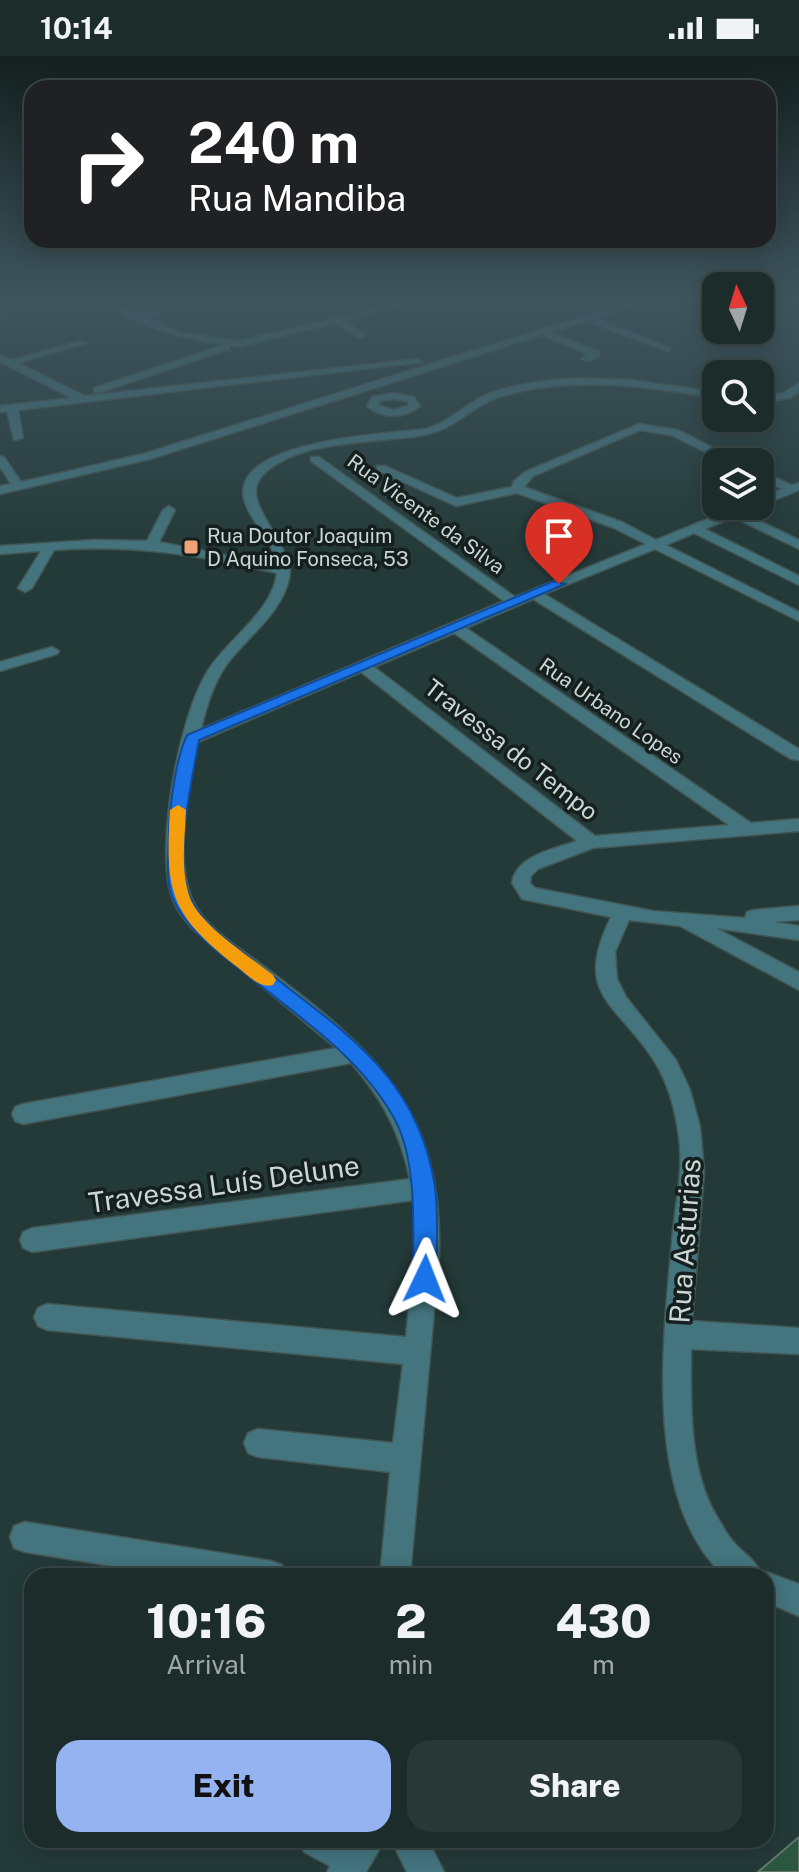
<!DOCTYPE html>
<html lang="en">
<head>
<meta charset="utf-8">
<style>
  :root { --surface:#1b2c2a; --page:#283836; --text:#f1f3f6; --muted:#a0a7a8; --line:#394847; --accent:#95b2f1 }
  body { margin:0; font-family:"Public Sans",sans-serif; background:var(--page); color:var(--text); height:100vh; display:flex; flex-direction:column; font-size:30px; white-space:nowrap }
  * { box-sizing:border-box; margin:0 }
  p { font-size:26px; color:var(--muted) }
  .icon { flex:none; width:44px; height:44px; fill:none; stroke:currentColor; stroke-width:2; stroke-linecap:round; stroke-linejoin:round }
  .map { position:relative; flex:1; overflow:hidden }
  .panel { position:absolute; left:24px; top:1512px; width:750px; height:280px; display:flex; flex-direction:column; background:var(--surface); border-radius:24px; box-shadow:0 4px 20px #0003,0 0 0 2px var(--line) }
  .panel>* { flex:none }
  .hud { position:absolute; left:24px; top:24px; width:752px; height:168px; border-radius:24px; box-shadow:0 4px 20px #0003,0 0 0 2px var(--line); background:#202124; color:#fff; overflow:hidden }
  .needle { width:52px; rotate:356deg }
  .controls { position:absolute; left:702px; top:216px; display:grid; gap:16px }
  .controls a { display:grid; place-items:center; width:72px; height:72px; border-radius:16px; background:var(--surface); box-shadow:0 4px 20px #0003,0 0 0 2px var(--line); font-size:40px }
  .pin { position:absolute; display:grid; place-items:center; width:68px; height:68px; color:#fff; margin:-82px -34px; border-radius:50% 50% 50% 0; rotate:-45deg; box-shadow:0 0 8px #0007 }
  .pin .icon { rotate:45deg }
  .me { position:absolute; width:88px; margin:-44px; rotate:2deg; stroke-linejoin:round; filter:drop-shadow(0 0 6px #0008) }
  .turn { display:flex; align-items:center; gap:28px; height:168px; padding:0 32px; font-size:36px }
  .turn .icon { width:104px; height:104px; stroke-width:2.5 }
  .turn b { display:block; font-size:56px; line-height:68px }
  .eta { display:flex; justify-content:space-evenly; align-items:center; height:136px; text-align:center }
  .eta b { font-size:48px; font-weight:800; line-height:56px }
  .action { display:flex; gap:16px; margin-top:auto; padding:16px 32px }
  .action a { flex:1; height:92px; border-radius:24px; background:var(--accent); color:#111; font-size:32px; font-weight:800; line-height:92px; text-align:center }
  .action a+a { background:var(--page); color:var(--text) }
  .status { display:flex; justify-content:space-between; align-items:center; height:56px; padding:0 40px; background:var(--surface); direction:ltr }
  .status svg { height:22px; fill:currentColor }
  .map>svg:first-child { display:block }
</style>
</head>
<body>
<div class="status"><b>10:14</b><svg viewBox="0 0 49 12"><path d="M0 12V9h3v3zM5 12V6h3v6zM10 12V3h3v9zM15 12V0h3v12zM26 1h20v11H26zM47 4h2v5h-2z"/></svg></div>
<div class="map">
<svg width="799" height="1816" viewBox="0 0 799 1816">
  <rect width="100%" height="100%" fill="#243a38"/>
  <polygon fill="#2b5640" stroke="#64776c" stroke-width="2" points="799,1781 799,1816 758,1816"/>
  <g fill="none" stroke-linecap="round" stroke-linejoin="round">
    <defs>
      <g id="minor">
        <path d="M 104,247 C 118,247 128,258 141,258 C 158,258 175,247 192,247 L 148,261 L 182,277 L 238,285 L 397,247 L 411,247 L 344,265 L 364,277 L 364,281 L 358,281 L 336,267 L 238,291 L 230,289 L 229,293 L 98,337 L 94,336 L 94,332 L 224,289 C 181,282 138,271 104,247 Z"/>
        <polygon points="625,247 638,247 595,262 670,292 670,296 586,265 550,276 599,296 599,300 589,305 581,303 588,298 542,279 150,403 0,438 0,430 11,428 0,411 0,400 4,401 21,426 143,398"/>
        <polygon points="709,247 716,247 716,251"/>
        <polygon points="8,257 8,261 0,264 0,258"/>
        <polygon points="79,285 87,287 18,307 85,340 418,303 423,306 18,354 23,382 14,384 7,355 0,356 0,350 72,342 0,306 0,299 11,304"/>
        <path d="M 576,322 L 632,324 L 716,336 L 716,342 C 644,330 570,319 499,341 C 472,350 454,374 424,379 C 377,388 298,382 262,420 C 237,446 297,490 289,523 C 281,559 245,582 225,611 C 213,629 206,652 201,673 L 504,545 L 311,405 L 311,401 L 319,401 L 515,541 L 646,488 L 614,472 L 517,437 L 456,450 L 377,414 L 377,410 L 385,410 L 457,442 L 512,431 L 514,425 L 525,416 L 639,368 L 678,374 L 741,406 L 726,406 L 671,379 L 640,374 L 533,420 L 524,431 L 622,466 L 656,484 L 739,450 L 756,450 L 743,457 L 799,484 L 799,493 L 733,461 L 705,473 L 799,520 L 799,529 L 694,477 L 666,489 L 799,556 L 799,565 L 655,493 L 544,538 L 799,693 L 799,704 L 791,703 L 533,543 L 466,572 L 751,767 L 799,763 L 799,775 L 593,792 L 538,813 L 531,820 L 530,827 L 535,832 L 653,855 L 745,862 L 747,856 L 754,854 L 799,850 L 799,864 L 774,866 L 799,870 L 799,884 L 716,872 L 799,916 L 799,934 L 680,870 L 629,864 L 615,896 L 617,923 L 626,941 L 676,1004 L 690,1034 L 700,1071 L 704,1115 L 692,1265 L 799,1272 L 799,1298 L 691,1293 C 691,1345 688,1411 716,1459 C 722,1469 728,1481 737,1490 C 746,1499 756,1505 761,1518 L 766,1516 L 799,1528 L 799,1560 L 766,1546 L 766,1520 L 724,1520 C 641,1442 664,1277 673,1175 C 676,1146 682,1119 680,1090 C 677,1060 670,1029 653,1003 C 614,944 573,939 611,861 L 522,843 L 512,827 C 516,799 555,793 577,785 L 361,616 L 198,686 C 188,729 174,801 192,843 C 204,871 238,891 262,909 C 372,992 444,1051 439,1200 L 410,1520 L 380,1520 L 390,1416 L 258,1401 L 248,1397 L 244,1387 L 248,1377 L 258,1373 L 393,1387 L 403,1308 L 47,1274 L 38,1270 L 34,1261 L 38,1252 L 47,1248 L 406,1281 L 414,1200 L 414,1144 L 32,1196 L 23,1192 L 20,1184 L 23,1176 L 32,1172 L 410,1123 C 400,1077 382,1042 351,1007 L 23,1068 L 15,1065 L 12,1058 L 15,1051 L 23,1048 L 336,992 L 194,874 C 184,864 175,852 171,838 C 156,787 179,662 207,616 C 227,583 272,557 277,517 C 199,499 134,488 54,494 L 32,532 L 25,536 L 18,532 L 41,495 L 0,498 L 0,490 L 94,484 L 147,485 L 163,454 L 169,450 L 175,454 L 159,486 L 276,509 C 274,483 250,467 244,443 C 230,384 391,377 426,373 C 447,367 462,351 482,341 C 510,327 545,325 576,322 ZM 454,577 L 729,769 L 595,780 L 374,611 Z"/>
        <polygon points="799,327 799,335 790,342 760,347 760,341 783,337"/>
        <path d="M 393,337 L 414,341 L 420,350 C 405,363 382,363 367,350 L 372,341 ZM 393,343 L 407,345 L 409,349 L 394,354 L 378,349 L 380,345 Z"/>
        <polygon points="760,415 792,429 799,427 799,434 760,450 760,442 782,433 760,422"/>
        <polygon points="52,591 59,595 57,598 0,615 0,606"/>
        <polygon points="25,1466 271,1505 282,1509 286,1520 175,1520 25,1496 14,1492 10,1481 14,1470"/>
        <polygon points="298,1784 385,1784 366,1816 327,1816 330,1810 304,1796"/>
        <polygon points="391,1784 428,1784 444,1816 407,1816"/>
      </g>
    </defs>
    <use href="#minor" stroke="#425654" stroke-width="3"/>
    <use href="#minor" fill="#44747e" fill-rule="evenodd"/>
  </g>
  <linearGradient id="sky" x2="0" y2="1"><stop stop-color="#14201f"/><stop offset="0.49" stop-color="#3f555e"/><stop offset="1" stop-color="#3f555e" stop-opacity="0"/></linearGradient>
  <rect width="799" height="501" fill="url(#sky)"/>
  <path fill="#1a73e8" stroke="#114b97" stroke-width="2" d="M 554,525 L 565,528 L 199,684 C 192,725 173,803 190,841 C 203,871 239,893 264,913 C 345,977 418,1020 435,1131 C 439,1161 436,1193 437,1223 L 433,1231 L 425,1234 L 417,1231 L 413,1223 C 413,1175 418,1105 394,1062 C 359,999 296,959 242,915 C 217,895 184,872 172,840 C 165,819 169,796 169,774 C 170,748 176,702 187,679 Z"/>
  <path fill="#f59e0b" d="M 178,749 L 186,754 C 185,782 180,814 190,842 C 201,870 249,900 273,919 L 276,924 L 273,929 C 259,933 247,918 236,910 C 170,858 165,836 170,754 Z"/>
  <rect fill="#efa377" stroke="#151f1e" stroke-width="3" x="183" y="483" width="16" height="16" rx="4"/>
  <g text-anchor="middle" stroke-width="7" stroke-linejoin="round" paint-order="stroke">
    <g font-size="20" fill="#cad7d5" stroke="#151f1e">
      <text transform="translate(426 458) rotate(36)" y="7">Rua Vicente da Silva</text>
      <text transform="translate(611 655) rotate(35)" y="7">Rua Urbano Lopes</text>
    </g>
    <g font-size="20" fill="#cad7d5" stroke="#151f1e" text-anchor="start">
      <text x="207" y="487">Rua Doutor Joaquim<tspan x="207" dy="23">D Aquino Fonseca, 53</tspan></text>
    </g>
    <g font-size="24" fill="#cad7d5" stroke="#151f1e">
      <text transform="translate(511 694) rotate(38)" y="8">Travessa do Tempo</text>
    </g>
    <g font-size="28" fill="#cad7d5" stroke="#151f1e">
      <text transform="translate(224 1128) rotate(-8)" y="10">Travessa Luís Delune</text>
      <text transform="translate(685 1185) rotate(-86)" y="10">Rua Asturias</text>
    </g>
  </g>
</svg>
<div class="controls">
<a><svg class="needle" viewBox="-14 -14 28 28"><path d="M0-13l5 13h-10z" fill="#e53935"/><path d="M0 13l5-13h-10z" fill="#a0a7a8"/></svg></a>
<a><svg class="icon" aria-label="search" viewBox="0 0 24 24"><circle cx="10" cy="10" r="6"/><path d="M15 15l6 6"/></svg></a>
<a><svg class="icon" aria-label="layers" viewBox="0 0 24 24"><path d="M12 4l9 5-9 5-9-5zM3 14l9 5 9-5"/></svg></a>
</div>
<div class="pin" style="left:559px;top:528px;background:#d93025"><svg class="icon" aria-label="arrive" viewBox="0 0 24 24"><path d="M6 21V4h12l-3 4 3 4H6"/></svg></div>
<svg class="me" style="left:425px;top:1223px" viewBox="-20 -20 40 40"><path d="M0-17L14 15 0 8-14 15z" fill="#1a73e8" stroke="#fff" stroke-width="4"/></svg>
<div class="hud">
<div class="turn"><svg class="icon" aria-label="right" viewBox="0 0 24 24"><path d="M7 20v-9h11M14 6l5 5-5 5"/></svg><div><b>240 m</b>Rua Mandiba</div></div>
</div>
<section class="panel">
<div class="eta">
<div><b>10:16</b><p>Arrival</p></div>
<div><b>2</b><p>min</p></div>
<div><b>430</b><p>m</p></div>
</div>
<div class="action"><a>Exit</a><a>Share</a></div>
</section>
</div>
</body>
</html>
